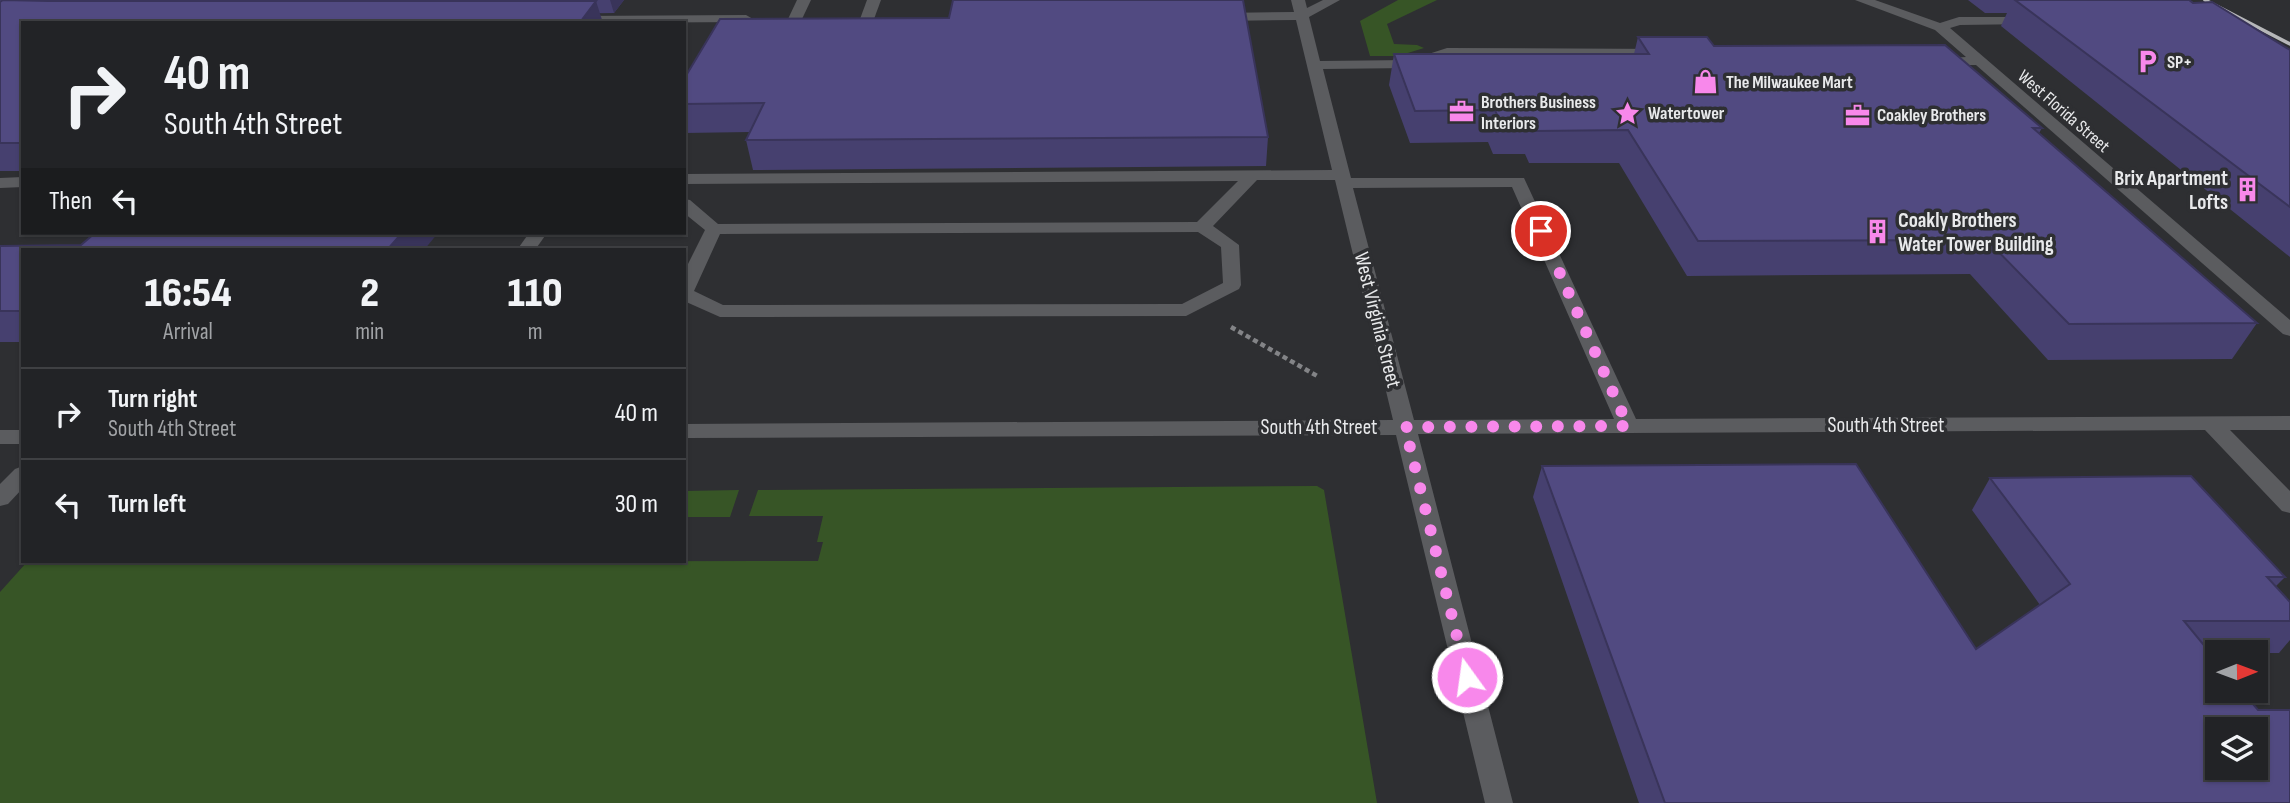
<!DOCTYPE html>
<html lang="en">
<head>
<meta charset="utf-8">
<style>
  :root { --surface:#222326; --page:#2e2f32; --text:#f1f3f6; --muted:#a2a4a7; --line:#3f4043 }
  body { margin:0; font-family:"Sofia Sans Condensed",sans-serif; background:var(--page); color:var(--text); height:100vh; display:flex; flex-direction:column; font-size:26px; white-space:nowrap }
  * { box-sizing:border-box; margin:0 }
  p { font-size:23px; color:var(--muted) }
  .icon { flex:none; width:38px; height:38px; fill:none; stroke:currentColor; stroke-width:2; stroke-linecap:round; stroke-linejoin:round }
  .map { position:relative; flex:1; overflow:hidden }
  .sheet { position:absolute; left:21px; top:248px; width:665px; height:315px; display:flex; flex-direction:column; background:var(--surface); border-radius:0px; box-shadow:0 2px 5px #0004,0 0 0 2px var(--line) }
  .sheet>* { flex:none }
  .guide { position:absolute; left:21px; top:21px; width:665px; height:214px; border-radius:0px; box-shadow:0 2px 5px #0004,0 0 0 2px var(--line); background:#222326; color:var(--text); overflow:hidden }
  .needle { width:46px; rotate:89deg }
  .controls { position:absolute; left:2205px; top:640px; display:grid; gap:14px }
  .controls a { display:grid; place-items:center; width:63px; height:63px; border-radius:0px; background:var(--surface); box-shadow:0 2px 5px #0004,0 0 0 2px var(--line); font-size:35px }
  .pin { position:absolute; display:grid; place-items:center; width:60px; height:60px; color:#fff; margin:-30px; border:4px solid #fff; border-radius:50%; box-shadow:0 2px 7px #0007 }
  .me { position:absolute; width:77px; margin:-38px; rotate:346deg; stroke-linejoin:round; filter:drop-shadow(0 0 5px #0008) }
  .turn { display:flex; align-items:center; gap:24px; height:147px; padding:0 28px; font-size:32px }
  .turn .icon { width:91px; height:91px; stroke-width:2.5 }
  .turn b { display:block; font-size:49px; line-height:60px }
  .then { display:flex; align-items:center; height:66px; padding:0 28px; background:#0003; gap:14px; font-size:26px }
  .eta { display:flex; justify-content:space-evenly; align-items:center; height:119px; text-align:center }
  .eta b { font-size:42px; font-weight:800; line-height:49px }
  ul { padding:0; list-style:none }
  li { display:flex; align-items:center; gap:21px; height:91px; padding:0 28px; border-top:2px solid var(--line) }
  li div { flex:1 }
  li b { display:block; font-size:26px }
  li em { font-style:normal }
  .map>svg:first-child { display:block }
</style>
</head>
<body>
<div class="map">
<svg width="2290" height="803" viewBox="0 0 2290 803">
  <rect width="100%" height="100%" fill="#2e2f32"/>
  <g fill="#375526">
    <polygon points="1398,0 1437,0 1387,24 1394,44 1417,45 1424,48 1398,56 1370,56 1360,21"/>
    <polygon points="1317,486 1324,490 1377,803 0,803 0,592 27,562 818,561 823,542 817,542 823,516 749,516 758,490"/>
    <polygon points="739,490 730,517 684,517 684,491"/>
  </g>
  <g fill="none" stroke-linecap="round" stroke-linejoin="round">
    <polyline stroke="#838487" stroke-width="4.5" stroke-dasharray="5 3.5" stroke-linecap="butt" points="1231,327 1319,377"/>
    <g fill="#5b5c5f" fill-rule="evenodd">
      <polygon points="797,0 811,0 802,19 795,23 788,19"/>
      <polygon points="867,0 881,0 874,19 867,23 860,19"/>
      <path d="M 1291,0 L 1305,0 L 1307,8 L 1323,0 L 1340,0 L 1309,17 L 1320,61 L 1410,60 L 1447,48 L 1667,49 L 1669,52 L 1662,56 L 1448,56 L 1411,68 L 1323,69 L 1351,178 L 1524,178 L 1636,419 L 2290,416 L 2290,430 L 2230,430 L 2290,491 L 2290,513 L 2282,511 L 2205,430 L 1418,434 L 1513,803 L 1485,803 L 1396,435 L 684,438 L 684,424 L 1393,420 L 1335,180 L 1257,180 L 1213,226 L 1239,245 L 1241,285 L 1239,289 L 1186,316 L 720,317 L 684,301 L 684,272 L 705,230 L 684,213 L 684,199 L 690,200 L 718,224 L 1197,222 L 1238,181 L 684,184 L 684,174 L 1332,170 L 1296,20 L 1220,21 L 1213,17 L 1220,13 L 1294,12 ZM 1512,187 L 1614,419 L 1414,420 L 1353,188 ZM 1198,232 L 1221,247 L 1223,283 L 1182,304 L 723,305 L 694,291 L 720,234 Z"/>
      <polygon points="1855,0 1875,0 1940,23 1959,17 2036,17 2036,23 2031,24 1960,25 1950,28 2290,320 2290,336 2283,334 1976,65 1933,65 1933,59 1966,57 1935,30"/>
      <polygon points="746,15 753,19 751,22 571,23 569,20 576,16"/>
      <polygon points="23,177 23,187 0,188 0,178"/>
      <polygon points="529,233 547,233 535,250 517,250"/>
      <rect x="0" y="430" width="23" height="14"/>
      <polygon points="23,466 23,488 8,504 0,506 0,484 15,469"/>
    </g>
    <polyline stroke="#b6b7b9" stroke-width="3.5" points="2205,0 2290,44"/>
  </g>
  <g fill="#46406f">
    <polygon points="0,0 624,0 614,13 23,23 23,171 0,171"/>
    <polygon points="1968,0 2189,0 2290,50 2290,257 2001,26 2007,13 1985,13"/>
    <polygon points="949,18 1268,137 1266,166 753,170 746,140 750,132 684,133 684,79"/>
    <polygon points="1638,37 1714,46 2042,128 2039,133 2257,323 2232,359 2048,360 1970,274 1687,276 1619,163 1529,163 1525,154 1493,154 1488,142 1410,143 1389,85 1394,54 1634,54"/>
    <polygon points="438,233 23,250 23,342 0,342 0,246 81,245"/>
    <polygon points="1542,466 1976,649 2040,605 1972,510 1990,478 2285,577 2276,586 2290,602 2290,640 2279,653 2210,653 2258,710 2290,803 1639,803 1533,497"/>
  </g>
  <g fill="#39345a">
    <polygon points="610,0 624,0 614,13"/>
    <polygon points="596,1 603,23 582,23 581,21"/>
    <polygon points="402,233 438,233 424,250 387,250"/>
  </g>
  <g fill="#514a81" stroke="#39345a" stroke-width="2" fill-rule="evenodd">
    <polygon points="3,0 49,1 596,1 581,21 590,21 589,23 23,23 23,143 0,143 0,2"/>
    <polygon points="953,0 1243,0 1268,137 746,140 764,103 684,104 684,79 720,19 949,18"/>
    <polygon points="2015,0 2189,0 2193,3 2212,2 2290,50 2290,207"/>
    <polygon points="1638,37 1707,37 1714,46 1945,45 2042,128 2033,128 2257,323 2069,324 1987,240 1698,241 1628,130 1536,131 1532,122 1500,122 1495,110 1415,111 1394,54 1649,54"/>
    <polygon points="95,233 402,233 387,250 23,250 23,311 0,311 0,246 81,245"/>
    <path d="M 1856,464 L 1976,649 L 2070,584 L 1990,478 L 2191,476 L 2285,577 L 2267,577 L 2290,602 L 2290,621 L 2184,621 L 2217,661 L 2217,691 L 2242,691 L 2258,710 L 2290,710 L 2290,803 L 1665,803 L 1542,466 ZM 2217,730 L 2256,730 L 2256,768 L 2217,768 Z"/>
  </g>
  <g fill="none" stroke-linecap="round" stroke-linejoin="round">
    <polyline stroke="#f888eb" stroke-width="12" stroke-dasharray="0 21.6" points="1467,677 1405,427 1628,426 1541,231"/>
  </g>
  <defs>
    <symbol id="parking-bare" viewBox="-9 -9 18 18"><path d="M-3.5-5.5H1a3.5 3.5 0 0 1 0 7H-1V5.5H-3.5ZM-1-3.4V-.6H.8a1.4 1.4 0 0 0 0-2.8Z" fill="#f888eb" stroke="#2e2f32" stroke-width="2.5" paint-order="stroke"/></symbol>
    <symbol id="shop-bare" viewBox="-9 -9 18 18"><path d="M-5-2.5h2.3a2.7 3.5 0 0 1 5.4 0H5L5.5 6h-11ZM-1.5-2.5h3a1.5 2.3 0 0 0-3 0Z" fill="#f888eb" stroke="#2e2f32" stroke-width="2.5" paint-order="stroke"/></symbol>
    <symbol id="office-bare" viewBox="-9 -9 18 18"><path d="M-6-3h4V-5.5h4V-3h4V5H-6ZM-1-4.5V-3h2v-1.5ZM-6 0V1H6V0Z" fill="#f888eb" stroke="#2e2f32" stroke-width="2.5" paint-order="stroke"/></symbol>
    <symbol id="sight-bare" viewBox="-9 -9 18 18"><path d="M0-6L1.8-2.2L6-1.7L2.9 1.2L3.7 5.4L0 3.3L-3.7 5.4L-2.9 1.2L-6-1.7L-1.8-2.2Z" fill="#f888eb" stroke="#2e2f32" stroke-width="2.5" paint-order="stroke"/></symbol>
    <symbol id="building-bare" viewBox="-9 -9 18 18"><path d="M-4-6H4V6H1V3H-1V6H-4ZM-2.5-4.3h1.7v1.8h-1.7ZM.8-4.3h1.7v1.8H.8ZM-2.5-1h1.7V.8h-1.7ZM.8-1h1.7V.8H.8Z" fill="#f888eb" stroke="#2e2f32" stroke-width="2.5" paint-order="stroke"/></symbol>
  </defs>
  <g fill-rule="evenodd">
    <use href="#parking-bare" x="2130" y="44" width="35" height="35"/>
    <use href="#shop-bare" x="1688" y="64" width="35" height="35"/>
    <use href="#office-bare" x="1444" y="94" width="35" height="35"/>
    <use href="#sight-bare" x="1610" y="96" width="35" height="35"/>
    <use href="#office-bare" x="1840" y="98" width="35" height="35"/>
    <use href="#building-bare" x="2230" y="172" width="35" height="35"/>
    <use href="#building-bare" x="1860" y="214" width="35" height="35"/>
  </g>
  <g text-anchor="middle" stroke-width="7" stroke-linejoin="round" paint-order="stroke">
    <g font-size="18" font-weight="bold" fill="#e8e9eb" stroke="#2e2f32" text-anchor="start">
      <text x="2167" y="68">SP+</text>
      <text x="1726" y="88">The Milwaukee Mart</text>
      <text x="1481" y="108">Brothers Business<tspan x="1481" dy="21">Interiors</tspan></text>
      <text x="1648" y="119">Watertower</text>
      <text x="1877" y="121">Coakley Brothers</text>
    </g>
    <g font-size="18" fill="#e8e9eb" stroke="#2e2f32">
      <text transform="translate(2064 111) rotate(41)" y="6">West Florida Street</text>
    </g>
    <g font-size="21" font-weight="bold" fill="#e8e9eb" stroke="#2e2f32" text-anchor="end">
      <text x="2228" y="185">Brix Apartment<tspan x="2228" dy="24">Lofts</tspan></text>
      <text x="1898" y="227" text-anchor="start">Coakly Brothers<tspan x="1898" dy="24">Water Tower Building</tspan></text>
    </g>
    <g font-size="21" fill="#e8e9eb" stroke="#2e2f32">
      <text transform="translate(1378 320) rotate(76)" y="7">West Virginia Street</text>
      <text x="1886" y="432">South 4th Street</text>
      <text x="1319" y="434">South 4th Street</text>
    </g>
  </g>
</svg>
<div class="controls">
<a><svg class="needle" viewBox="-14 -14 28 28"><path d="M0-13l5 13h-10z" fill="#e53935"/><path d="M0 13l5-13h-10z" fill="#a2a4a7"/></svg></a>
<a><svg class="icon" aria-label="layers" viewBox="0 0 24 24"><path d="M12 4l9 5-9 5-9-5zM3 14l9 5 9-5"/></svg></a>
</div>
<div class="pin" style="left:1541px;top:231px;background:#d93025"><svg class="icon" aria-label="arrive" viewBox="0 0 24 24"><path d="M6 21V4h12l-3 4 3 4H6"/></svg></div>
<svg class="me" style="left:1467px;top:677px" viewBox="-20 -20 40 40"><circle r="17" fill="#f888eb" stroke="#fff" stroke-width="3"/><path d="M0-11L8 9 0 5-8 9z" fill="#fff"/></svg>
<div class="guide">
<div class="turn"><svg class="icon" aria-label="right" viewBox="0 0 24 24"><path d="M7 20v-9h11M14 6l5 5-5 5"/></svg><div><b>40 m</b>South 4th Street</div></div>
<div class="then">Then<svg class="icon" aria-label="left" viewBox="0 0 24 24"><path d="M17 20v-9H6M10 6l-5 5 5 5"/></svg></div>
</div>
<section class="sheet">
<div class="eta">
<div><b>16:54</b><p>Arrival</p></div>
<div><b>2</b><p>min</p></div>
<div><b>110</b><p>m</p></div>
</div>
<ul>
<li><svg class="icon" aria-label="right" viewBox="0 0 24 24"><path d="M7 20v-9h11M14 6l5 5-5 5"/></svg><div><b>Turn right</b><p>South 4th Street</p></div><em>40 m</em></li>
<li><svg class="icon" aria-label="left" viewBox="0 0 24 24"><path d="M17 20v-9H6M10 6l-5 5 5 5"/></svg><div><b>Turn left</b></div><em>30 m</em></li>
</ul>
</section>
</div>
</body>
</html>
